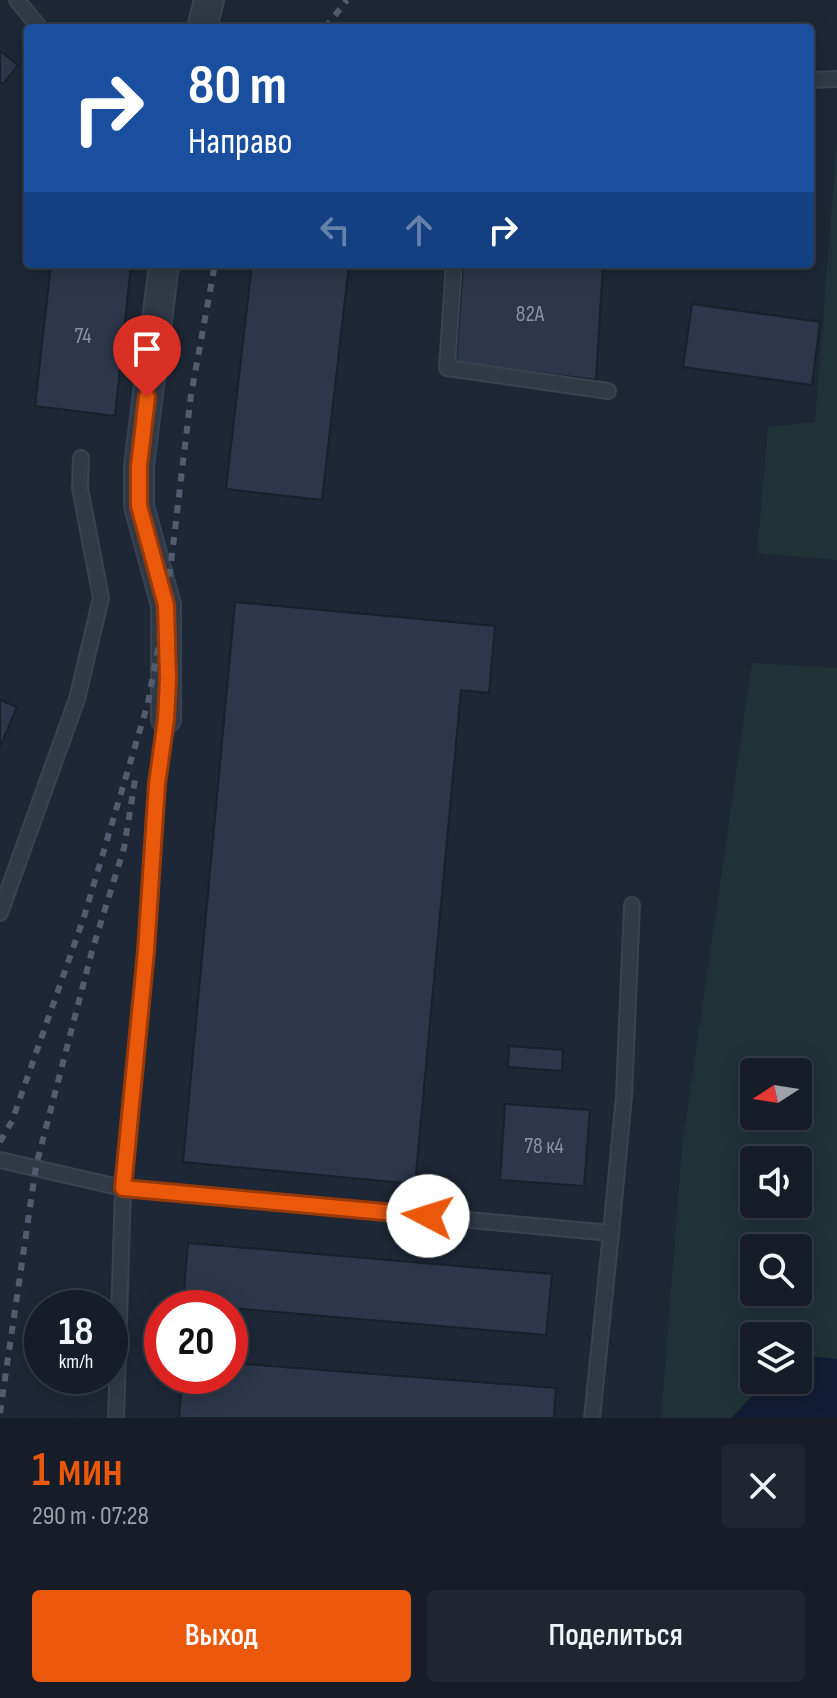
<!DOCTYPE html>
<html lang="ru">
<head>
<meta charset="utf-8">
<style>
  :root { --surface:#161d28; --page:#1f2630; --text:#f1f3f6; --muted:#9ea2a8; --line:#353b45; --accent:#ea580c }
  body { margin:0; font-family:"Sofia Sans Condensed",sans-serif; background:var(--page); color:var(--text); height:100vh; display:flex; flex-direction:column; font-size:30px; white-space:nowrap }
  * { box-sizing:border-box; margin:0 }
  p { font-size:26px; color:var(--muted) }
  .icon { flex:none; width:44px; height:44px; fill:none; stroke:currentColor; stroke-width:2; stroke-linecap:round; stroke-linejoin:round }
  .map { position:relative; height:1418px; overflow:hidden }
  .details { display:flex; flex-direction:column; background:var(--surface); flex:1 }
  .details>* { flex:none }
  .guide { position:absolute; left:24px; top:24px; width:790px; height:244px; border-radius:8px; box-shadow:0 4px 20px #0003,0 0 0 2px var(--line); background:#1a4fa0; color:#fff; overflow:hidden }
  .needle { width:52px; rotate:258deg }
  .buttons { position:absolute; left:740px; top:1058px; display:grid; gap:16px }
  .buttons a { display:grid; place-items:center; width:72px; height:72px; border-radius:8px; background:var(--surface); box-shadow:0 4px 20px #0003,0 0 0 2px var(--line); font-size:40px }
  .speed { position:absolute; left:24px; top:1290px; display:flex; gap:16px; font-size:40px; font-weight:700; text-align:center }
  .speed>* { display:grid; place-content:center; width:104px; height:104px; border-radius:50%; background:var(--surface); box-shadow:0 4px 20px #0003,0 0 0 2px var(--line); line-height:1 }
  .speed small { font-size:20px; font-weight:400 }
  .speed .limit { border:12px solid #d22; background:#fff; color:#111 }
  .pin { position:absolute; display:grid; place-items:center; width:68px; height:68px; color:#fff; margin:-82px -34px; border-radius:50% 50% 50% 0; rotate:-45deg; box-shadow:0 0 8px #0007 }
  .pin .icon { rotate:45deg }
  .me { position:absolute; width:88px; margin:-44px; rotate:275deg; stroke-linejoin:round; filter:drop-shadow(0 0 6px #0008) }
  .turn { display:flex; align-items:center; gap:28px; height:168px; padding:0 32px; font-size:36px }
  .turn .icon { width:104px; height:104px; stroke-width:2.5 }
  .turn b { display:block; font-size:56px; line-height:68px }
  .lanes { display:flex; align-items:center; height:76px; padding:0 32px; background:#0003; justify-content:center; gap:40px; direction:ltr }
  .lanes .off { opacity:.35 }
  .round { display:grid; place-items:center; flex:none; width:84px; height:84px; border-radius:8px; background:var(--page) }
  .head { display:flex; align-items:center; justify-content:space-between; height:136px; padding:0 32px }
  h1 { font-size:48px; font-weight:600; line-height:60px; color:var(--accent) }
  .primary-button { display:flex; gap:16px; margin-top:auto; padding:16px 32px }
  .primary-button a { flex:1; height:92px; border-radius:8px; background:var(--accent); color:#fff; font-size:32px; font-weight:600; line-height:92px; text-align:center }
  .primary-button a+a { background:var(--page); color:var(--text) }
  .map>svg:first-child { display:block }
</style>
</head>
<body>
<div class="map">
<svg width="837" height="1418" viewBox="0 0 837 1418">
  <rect width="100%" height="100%" fill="#1d2736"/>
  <g fill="#1f3337" fill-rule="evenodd">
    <polygon points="837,140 837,560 757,553 768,427 815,422"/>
    <path d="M 752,663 L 837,668 L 837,1359 L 798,1355 L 798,1336 L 754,1336 L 754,1380 L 767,1380 L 732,1418 L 661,1418 L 682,1147 ZM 754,1072 L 798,1072 L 798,1116 L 754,1116 ZM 754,1160 L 798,1160 L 798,1204 L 754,1204 ZM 754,1248 L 798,1248 L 798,1292 L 754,1292 Z"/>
  </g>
  <polygon fill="#111d34" points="798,1355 837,1359 837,1418 732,1418 767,1380 798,1380"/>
  <g fill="#2c374b" stroke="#18202d" stroke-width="2">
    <polygon points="0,51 18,65 3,84 0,82"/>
    <polygon points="51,264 131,264 115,416 35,406"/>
    <polygon points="252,264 349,264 322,500 226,489"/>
    <polygon points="463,264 603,264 596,380 456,362"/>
    <polygon points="692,304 820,322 812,385 683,367"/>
    <polygon points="235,602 495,626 489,693 461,690 415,1184 183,1162"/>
    <polygon points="0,700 17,707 0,747"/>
    <polygon points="509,1046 563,1050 562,1071 508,1067"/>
    <polygon points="505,1104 590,1110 584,1186 500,1180"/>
    <polygon points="188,1243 552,1274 546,1335 183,1304"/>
    <polygon points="230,1363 556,1388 554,1418 179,1418 182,1376 230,1376"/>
  </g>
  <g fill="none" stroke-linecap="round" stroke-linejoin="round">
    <defs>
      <g id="service">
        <polyline points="17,0 39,27"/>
        <polyline points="810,80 837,79"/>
        <polyline points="454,264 447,368 608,391"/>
        <polyline points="0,913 77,699 101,598 80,488 81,458"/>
        <polyline points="0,1160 123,1188 146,951 157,784 166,719"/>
        <polyline points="611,1233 624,1096 632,905"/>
        <polyline points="116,1418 123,1188 611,1233 592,1418"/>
      </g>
      <g id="minor">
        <polyline points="202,28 209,0"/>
        <polyline points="164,264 139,466 139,506 166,605 166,719"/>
      </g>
    </defs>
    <use href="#service" stroke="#3a4250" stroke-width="18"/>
    <use href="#minor" stroke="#3a4250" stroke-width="32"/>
    <use href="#service" stroke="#313947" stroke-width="14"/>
    <use href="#minor" stroke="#313947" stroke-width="28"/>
    <g stroke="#525c6f" stroke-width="6" stroke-dasharray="8 8" stroke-linecap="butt">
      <polyline points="325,28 347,0"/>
      <polyline points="0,1142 12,1121 84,917 148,703 166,605 191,395 215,264"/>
      <polyline points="0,1413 36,1166 92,951 124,848 136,774"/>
    </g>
  </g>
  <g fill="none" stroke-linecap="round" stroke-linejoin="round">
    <defs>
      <polyline id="route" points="147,397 139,466 139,506 166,605 168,679 166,719 157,784 146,951 123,1188 428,1216"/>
    </defs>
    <use href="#route" stroke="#983908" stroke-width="20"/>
    <use href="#route" stroke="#ea580c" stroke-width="14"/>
  </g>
  <g text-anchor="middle" stroke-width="8" stroke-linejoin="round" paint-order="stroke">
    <g font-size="22" fill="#8993a5">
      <text x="530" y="321">82А</text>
      <text x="83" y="343">74</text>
      <text x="544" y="1153">78 к4</text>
    </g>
  </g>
</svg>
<div class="buttons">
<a><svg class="needle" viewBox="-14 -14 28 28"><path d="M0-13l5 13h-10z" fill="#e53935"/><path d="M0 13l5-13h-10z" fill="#9ea2a8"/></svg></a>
<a><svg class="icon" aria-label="sound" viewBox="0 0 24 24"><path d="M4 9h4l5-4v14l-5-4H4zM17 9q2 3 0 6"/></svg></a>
<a><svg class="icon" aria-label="search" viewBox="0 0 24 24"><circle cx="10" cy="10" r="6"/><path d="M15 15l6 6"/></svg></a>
<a><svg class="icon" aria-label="layers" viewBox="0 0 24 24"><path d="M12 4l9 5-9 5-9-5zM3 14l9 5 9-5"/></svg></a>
</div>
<div class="speed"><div>18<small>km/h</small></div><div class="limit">20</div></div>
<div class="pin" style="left:147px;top:397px;background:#d93025"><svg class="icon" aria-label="arrive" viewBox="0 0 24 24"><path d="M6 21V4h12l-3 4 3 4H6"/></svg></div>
<svg class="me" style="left:428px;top:1216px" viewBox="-20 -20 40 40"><circle r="19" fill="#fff"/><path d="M0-13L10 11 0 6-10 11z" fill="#ea580c"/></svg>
<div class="guide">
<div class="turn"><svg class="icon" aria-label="right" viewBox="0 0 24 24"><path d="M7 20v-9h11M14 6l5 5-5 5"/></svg><div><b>80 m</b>Направо</div></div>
<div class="lanes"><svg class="icon off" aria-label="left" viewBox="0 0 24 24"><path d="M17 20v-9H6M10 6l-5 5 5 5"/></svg><svg class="icon off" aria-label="ahead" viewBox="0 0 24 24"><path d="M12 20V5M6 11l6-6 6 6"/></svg><svg class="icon" aria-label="right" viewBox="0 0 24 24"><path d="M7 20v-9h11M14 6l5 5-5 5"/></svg></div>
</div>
</div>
<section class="details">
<div class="head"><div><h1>1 мин</h1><p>290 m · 07:28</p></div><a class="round"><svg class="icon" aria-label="close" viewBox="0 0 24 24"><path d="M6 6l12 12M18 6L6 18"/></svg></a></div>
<div class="primary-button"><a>Выход</a><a>Поделиться</a></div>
</section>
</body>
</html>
